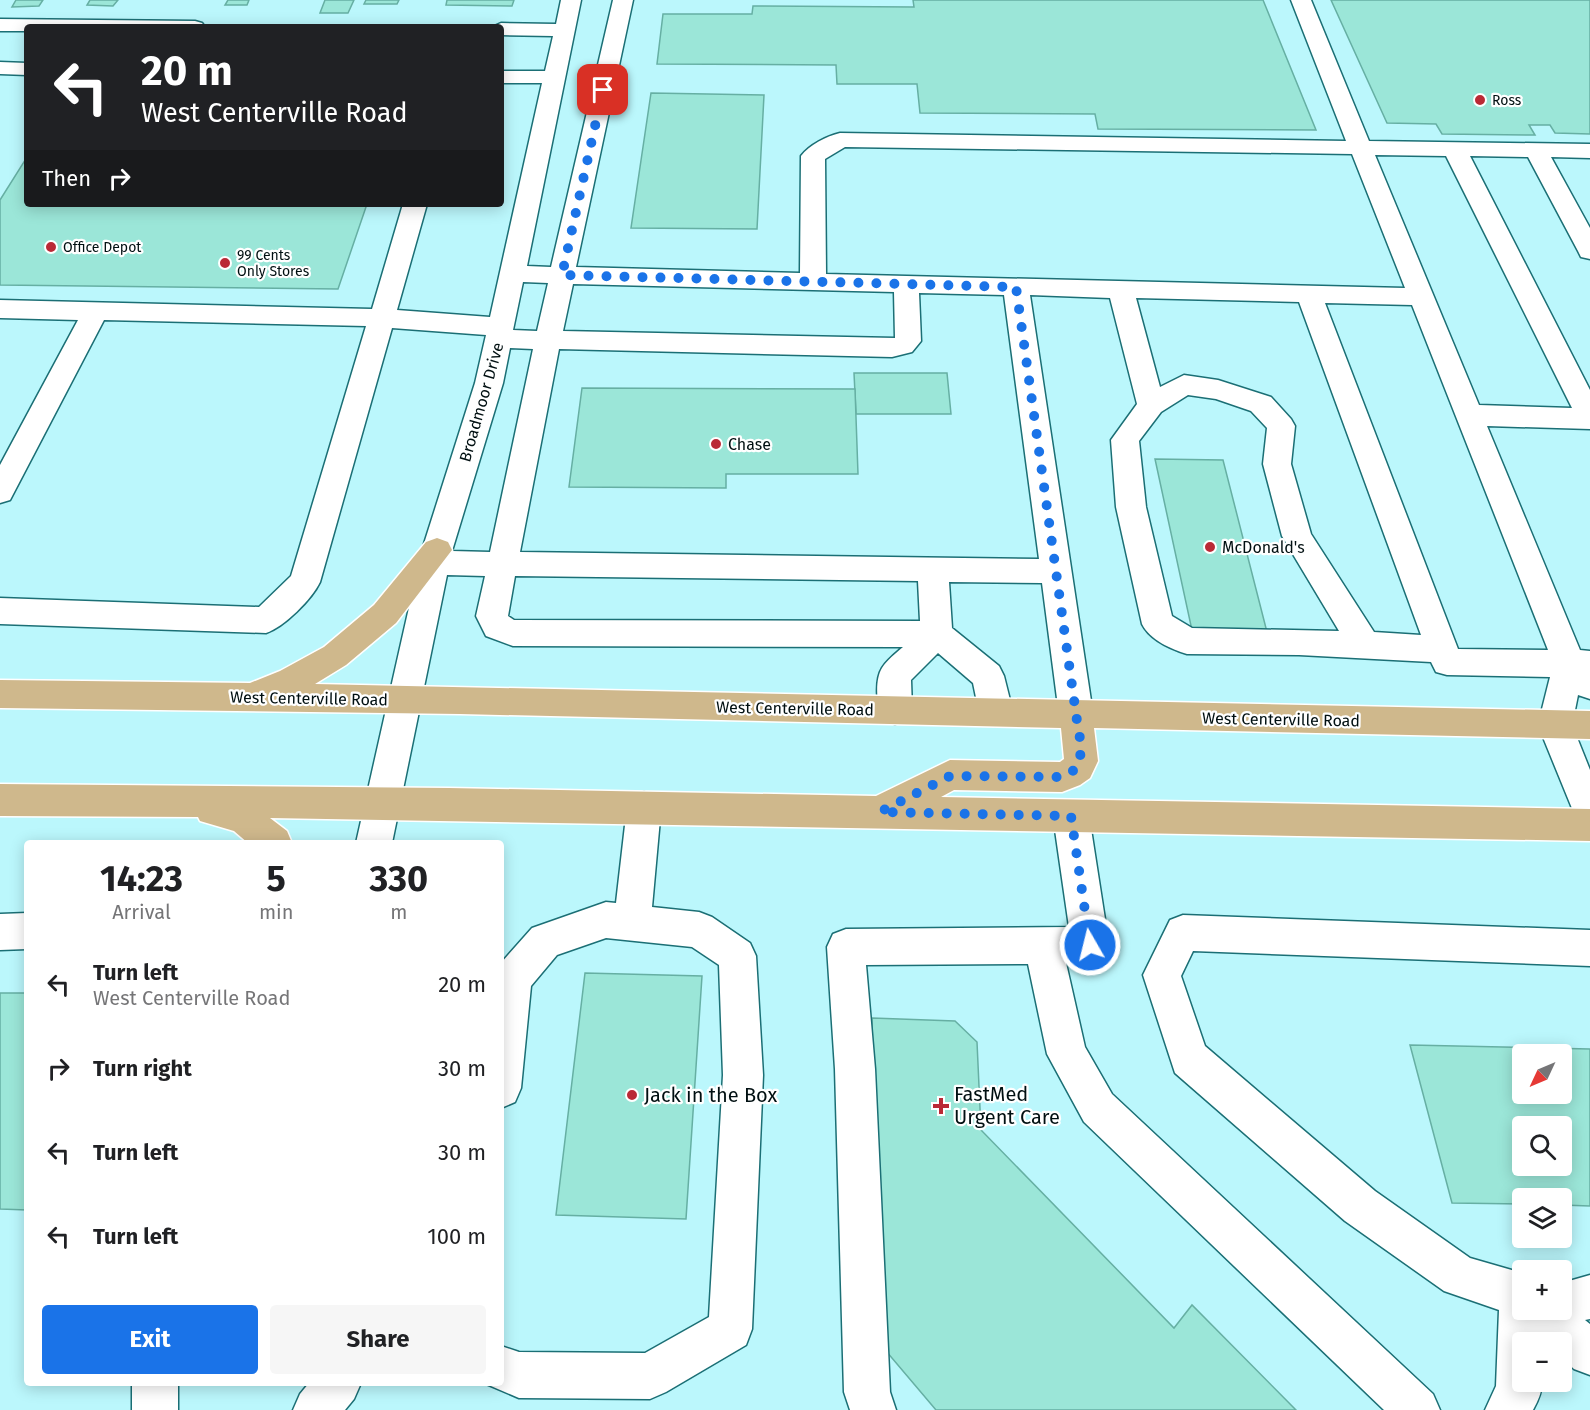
<!DOCTYPE html>
<html lang="en">
<head>
<meta charset="utf-8">
<style>
  :root { --surface:#fff; --page:#f6f6f6; --text:#202124; --muted:#757577; --accent:#1a73e8 }
  body { margin:0; font-family:"Fira Sans",sans-serif; background:var(--page); color:var(--text); height:100vh; display:flex; flex-direction:column; font-size:22px; white-space:nowrap }
  * { box-sizing:border-box; margin:0 }
  p { font-size:20px; color:var(--muted) }
  .icon { flex:none; width:33px; height:33px; fill:none; stroke:currentColor; stroke-width:2; stroke-linecap:round; stroke-linejoin:round }
  .map { position:relative; flex:1; overflow:hidden }
  .sheet { position:absolute; left:24px; top:840px; width:480px; height:546px; display:flex; flex-direction:column; background:var(--surface); border-radius:6px; box-shadow:0 3px 15px #0003 }
  .sheet>* { flex:none }
  .top-card { position:absolute; left:24px; top:24px; width:480px; height:183px; border-radius:6px; box-shadow:0 3px 15px #0003; background:#202124; color:#fff; overflow:hidden }
  .needle { width:39px; rotate:226deg }
  .controls { position:absolute; left:1512px; top:1044px; display:grid; gap:12px }
  .controls a { display:grid; place-items:center; width:60px; height:60px; border-radius:6px; background:var(--surface); box-shadow:0 3px 15px #0003; font-size:30px }
  .pin { position:absolute; display:grid; place-items:center; width:51px; height:51px; color:#fff; margin:-26px; border-radius:12px; box-shadow:0 3px 9px #0006 }
  .me { position:absolute; width:66px; margin:-33px; rotate:352deg; stroke-linejoin:round; filter:drop-shadow(0 0 4px #0008) }
  .turn { display:flex; align-items:center; gap:21px; height:126px; padding:0 18px; font-size:27px }
  .turn .icon { width:78px; height:78px; stroke-width:2.5 }
  .turn b { display:block; font-size:42px; line-height:51px }
  .then { display:flex; align-items:center; height:57px; padding:0 18px; background:#0003; gap:12px; font-size:22px }
  .eta { display:flex; justify-content:space-evenly; align-items:center; height:102px; text-align:center }
  .eta b { font-size:36px; font-weight:700; line-height:42px }
  .primary-button { display:flex; gap:12px; margin-top:auto; padding:12px 18px }
  .primary-button a { flex:1; height:69px; border-radius:6px; background:var(--accent); color:#fff; font-size:24px; font-weight:700; line-height:69px; text-align:center }
  .primary-button a+a { background:var(--page); color:var(--text) }
  ul { padding:0; list-style:none }
  li { display:flex; align-items:center; gap:18px; height:84px; padding:0 18px }
  li div { flex:1 }
  li b { display:block; font-size:22px }
  li em { font-style:normal }
  .map>svg:first-child { display:block }
</style>
</head>
<body>
<div class="map">
<svg width="1590" height="1410" viewBox="0 0 1590 1410">
  <rect width="100%" height="100%" fill="#bbf7fc"/>
  <g fill="#9be6d8" stroke="#66afa3" stroke-width="1.5" fill-rule="evenodd">
    <polygon points="16,0 43,0 39,6 12,7"/>
    <polygon points="90,0 118,0 113,6 87,5"/>
    <polygon points="228,0 249,0 247,5 225,5"/>
    <polygon points="325,0 354,0 348,13 320,13"/>
    <polygon points="366,0 399,0 397,4 364,4"/>
    <polygon points="447,0 514,0 512,6 446,5"/>
    <polygon points="913,0 1263,0 1316,130 1098,129 1095,114 920,113 917,84 837,84 836,65 657,64 663,14 752,14 753,6 914,7"/>
    <polygon points="1331,0 1590,0 1590,134 1555,133 1550,125 1529,125 1535,135 1442,134 1436,124 1387,123"/>
    <polygon points="651,93 764,95 757,229 631,228"/>
    <polygon points="27,157 27,204 367,204 338,289 0,285 0,200"/>
    <polygon points="854,373 947,373 951,414 856,414"/>
    <polygon points="582,388 855,389 858,474 726,474 726,488 569,487"/>
    <polygon points="1155,459 1223,460 1268,636 1193,635"/>
    <polygon points="585,973 702,976 686,1219 556,1215"/>
    <polygon points="0,993 27,993 27,1210 0,1209"/>
    <polygon points="872,1018 955,1021 977,1042 981,1130 1174,1328 1192,1305 1296,1410 936,1410 875,1338"/>
    <path d="M 1410,1045 L 1590,1049 L 1590,1206 L 1562,1205 L 1562,1198 L 1522,1198 L 1522,1204 L 1452,1203 ZM 1522,1054 L 1562,1054 L 1562,1094 L 1522,1094 ZM 1522,1126 L 1562,1126 L 1562,1166 L 1522,1166 Z"/>
  </g>
  <g fill="none" stroke-linecap="round" stroke-linejoin="round">
    <defs>
      <g id="minor">
        <path d="M 561,0 L 581,0 L 527,266 L 551,267 L 613,0 L 633,0 L 576,267 L 800,273 L 801,156 C 809,145 827,136 840,133 L 1346,141 L 1291,0 L 1311,0 L 1369,141 L 1590,144 L 1590,158 L 1551,157 L 1590,228 L 1590,259 L 1581,257 L 1578,251 L 1528,157 L 1470,156 L 1590,390 L 1590,429 L 1487,426 L 1580,650 L 1590,651 L 1590,699 L 1578,695 L 1572,725 L 1590,770 L 1590,828 L 1578,823 L 1538,725 L 1550,677 L 1447,675 L 1436,672 L 1431,662 L 1299,655 L 1187,654 C 1171,649 1150,640 1142,624 L 1116,507 L 1111,440 L 1137,404 L 1110,298 L 1030,295 L 1093,714 L 1088,724 L 1076,728 L 1064,724 L 1059,714 L 1042,583 L 949,582 L 952,628 L 999,666 L 1004,676 L 1013,712 L 1008,722 L 996,726 L 984,722 L 979,712 L 973,683 L 938,653 L 911,680 L 912,710 L 907,720 L 895,724 L 883,720 C 877,707 874,681 882,668 C 887,660 896,653 903,647 L 513,646 L 486,636 L 476,616 L 485,576 L 447,575 L 392,843 L 356,843 L 422,550 L 475,383 L 486,335 L 392,328 L 320,582 C 312,599 284,627 266,633 L 0,624 L 0,598 L 259,607 L 291,576 L 366,326 L 104,320 L 10,500 L 0,503 L 0,465 L 78,320 L 0,318 L 0,300 L 372,309 L 403,204 L 427,204 L 397,310 L 490,317 L 542,83 L 501,83 L 501,71 L 545,71 L 553,36 L 501,35 L 501,27 L 492,27 L 501,23 L 556,24 ZM 845,147 L 1352,154 L 1405,288 L 826,274 L 825,159 ZM 1375,155 L 1446,156 L 1572,408 L 1479,405 ZM 523,282 L 548,283 L 537,331 L 513,330 ZM 573,284 L 894,292 L 895,338 L 563,331 ZM 919,293 L 1004,295 L 1039,559 L 520,552 L 559,349 L 892,357 L 912,352 L 921,341 ZM 1136,298 L 1299,302 L 1421,635 L 1374,632 L 1311,534 L 1291,464 L 1295,426 L 1291,419 L 1271,397 L 1218,380 L 1184,375 L 1160,387 ZM 1325,303 L 1412,305 L 1548,650 L 1458,649 ZM 510,348 L 533,349 L 490,552 L 452,551 L 503,383 ZM 1188,395 L 1216,399 L 1251,411 L 1267,428 L 1263,464 L 1282,536 L 1339,631 L 1192,628 L 1172,616 L 1146,507 L 1139,441 L 1161,412 ZM 515,576 L 918,581 L 920,621 L 514,620 L 508,616 Z"/>
        <polygon points="0,19 195,21 202,23 205,27 27,27 27,31 0,31"/>
        <polygon points="0,62 27,63 27,75 0,74"/>
        <polygon points="644,792 656,797 661,808 652,907 699,912 712,917 750,943 756,956 763,1075 752,1329 746,1345 666,1392 650,1399 519,1398 484,1383 501,1383 501,1346 519,1352 645,1353 709,1317 723,1075 719,965 692,947 606,938 557,955 531,986 521,1088 515,1102 501,1108 501,963 532,928 606,902 616,903 627,808 632,797"/>
        <polygon points="1071,800 1083,805 1089,816 1109,945 1103,958 1090,963 1066,963 1085,1047 1112,1094 1433,1394 1440,1410 1384,1410 1084,1122 1047,1054 1028,964 866,965 875,1069 890,1392 896,1410 850,1410 844,1392 835,1069 827,947 833,934 846,929 1069,927 1053,816 1059,805"/>
        <polygon points="27,913 27,949 0,950 0,914"/>
        <path d="M 1183,915 L 1590,930 L 1590,966 L 1193,951 L 1181,976 L 1205,1046 L 1375,1191 L 1470,1258 L 1522,1273 L 1522,1310 L 1562,1310 L 1562,1283 L 1590,1275 L 1590,1319 L 1585,1320 L 1590,1324 L 1590,1375 L 1574,1369 L 1562,1358 L 1562,1342 L 1522,1342 L 1522,1382 L 1542,1382 C 1542,1392 1538,1401 1533,1410 L 1485,1410 L 1496,1386 L 1499,1310 L 1444,1291 L 1345,1221 L 1175,1073 L 1143,975 L 1170,920 Z"/>
        <rect x="132" y="1383" width="46" height="27"/>
        <polygon points="309,1383 361,1383 354,1399 345,1410 293,1410 300,1394"/>
      </g>
      <polygon id="major" points="437,538 448,542 452,550 396,623 346,665 315,684 1590,711 1590,739 1094,728 1098,761 1090,778 1080,785 1062,792 954,790 941,797 1590,809 1590,841 270,818 287,831 292,843 248,843 234,831 200,821 198,817 0,816 0,784 449,788 876,796 950,760 1060,762 1064,759 1061,728 460,714 0,708 0,680 250,683 280,671 324,647 374,605 426,542"/>
    </defs>
    <use href="#minor" stroke="#1b6f75" stroke-width="3"/>
    <use href="#major" stroke="#fff" stroke-width="3"/>
    <use href="#minor" fill="#fff" fill-rule="evenodd"/>
    <use href="#major" fill="#cfb88c" fill-rule="evenodd"/>
  </g>
  <g fill="none" stroke-linecap="round" stroke-linejoin="round">
    <path stroke="#1a73e8" stroke-width="10" stroke-dasharray="0 18" d="M 603,90 L 562,275 L 1016,287 L 1076,714 C 1079,737 1090,768 1062,777 L 950,776 L 880,812 L 1071,816 L 1090,945"/>
  </g>
  <g fill="#ba2936" stroke="#fff" stroke-width="2">
    <circle cx="1480" cy="100" r="6"/>
    <circle cx="51" cy="247" r="6"/>
    <circle cx="225" cy="263" r="6"/>
    <circle cx="716" cy="444" r="6"/>
    <circle cx="1210" cy="547" r="6"/>
    <circle cx="632" cy="1095" r="6"/>
    <path d="M938 1097h6v6h6v6h-6v6h-6v-6h-6v-6h6z"/>
  </g>
  <g text-anchor="middle" stroke-width="4.5" stroke-linejoin="round" paint-order="stroke">
    <g font-size="14" fill="#000f11" stroke="#fff" text-anchor="start">
      <text x="1492" y="105">Ross</text>
      <text x="63" y="252">Office Depot</text>
      <text x="237" y="260">99 Cents<tspan x="237" dy="16">Only Stores</tspan></text>
    </g>
    <g font-size="16" fill="#000f11" stroke="#fff">
      <text transform="translate(481 402) rotate(-74)" y="6">Broadmoor Drive</text>
      <text transform="translate(309 698) rotate(1)" y="6">West Centerville Road</text>
      <text transform="translate(795 708) rotate(1)" y="6">West Centerville Road</text>
      <text transform="translate(1281 719) rotate(1)" y="6">West Centerville Road</text>
    </g>
    <g font-size="16" fill="#000f11" stroke="#fff" text-anchor="start">
      <text x="728" y="450">Chase</text>
      <text x="1222" y="553">McDonald's</text>
    </g>
    <g font-size="20" fill="#000f11" stroke="#fff" text-anchor="start">
      <text x="954" y="1101">FastMed<tspan x="954" dy="23">Urgent Care</tspan></text>
      <text x="644" y="1102">Jack in the Box</text>
    </g>
  </g>
</svg>
<div class="controls">
<a><svg class="needle" viewBox="-14 -14 28 28"><path d="M0-13l5 13h-10z" fill="#e53935"/><path d="M0 13l5-13h-10z" fill="#757577"/></svg></a>
<a><svg class="icon" aria-label="search" viewBox="0 0 24 24"><circle cx="10" cy="10" r="6"/><path d="M15 15l6 6"/></svg></a>
<a><svg class="icon" aria-label="layers" viewBox="0 0 24 24"><path d="M12 4l9 5-9 5-9-5zM3 14l9 5 9-5"/></svg></a>
<a>+</a>
<a>−</a>
</div>
<div class="pin" style="left:603px;top:90px;background:#d93025"><svg class="icon" aria-label="arrive" viewBox="0 0 24 24"><path d="M6 21V4h12l-3 4 3 4H6"/></svg></div>
<svg class="me" style="left:1090px;top:945px" viewBox="-20 -20 40 40"><circle r="17" fill="#1a73e8" stroke="#fff" stroke-width="3"/><path d="M0-11L8 9 0 5-8 9z" fill="#fff"/></svg>
<div class="top-card">
<div class="turn"><svg class="icon" aria-label="left" viewBox="0 0 24 24"><path d="M17 20v-9H6M10 6l-5 5 5 5"/></svg><div><b>20 m</b>West Centerville Road</div></div>
<div class="then">Then<svg class="icon" aria-label="right" viewBox="0 0 24 24"><path d="M7 20v-9h11M14 6l5 5-5 5"/></svg></div>
</div>
<section class="sheet">
<div class="eta">
<div><b>14:23</b><p>Arrival</p></div>
<div><b>5</b><p>min</p></div>
<div><b>330</b><p>m</p></div>
</div>
<ul>
<li><svg class="icon" aria-label="left" viewBox="0 0 24 24"><path d="M17 20v-9H6M10 6l-5 5 5 5"/></svg><div><b>Turn left</b><p>West Centerville Road</p></div><em>20 m</em></li>
<li><svg class="icon" aria-label="right" viewBox="0 0 24 24"><path d="M7 20v-9h11M14 6l5 5-5 5"/></svg><div><b>Turn right</b></div><em>30 m</em></li>
<li><svg class="icon" aria-label="left" viewBox="0 0 24 24"><path d="M17 20v-9H6M10 6l-5 5 5 5"/></svg><div><b>Turn left</b></div><em>30 m</em></li>
<li><svg class="icon" aria-label="left" viewBox="0 0 24 24"><path d="M17 20v-9H6M10 6l-5 5 5 5"/></svg><div><b>Turn left</b></div><em>100 m</em></li>
</ul>
<div class="primary-button"><a>Exit</a><a>Share</a></div>
</section>
</div>
</body>
</html>
